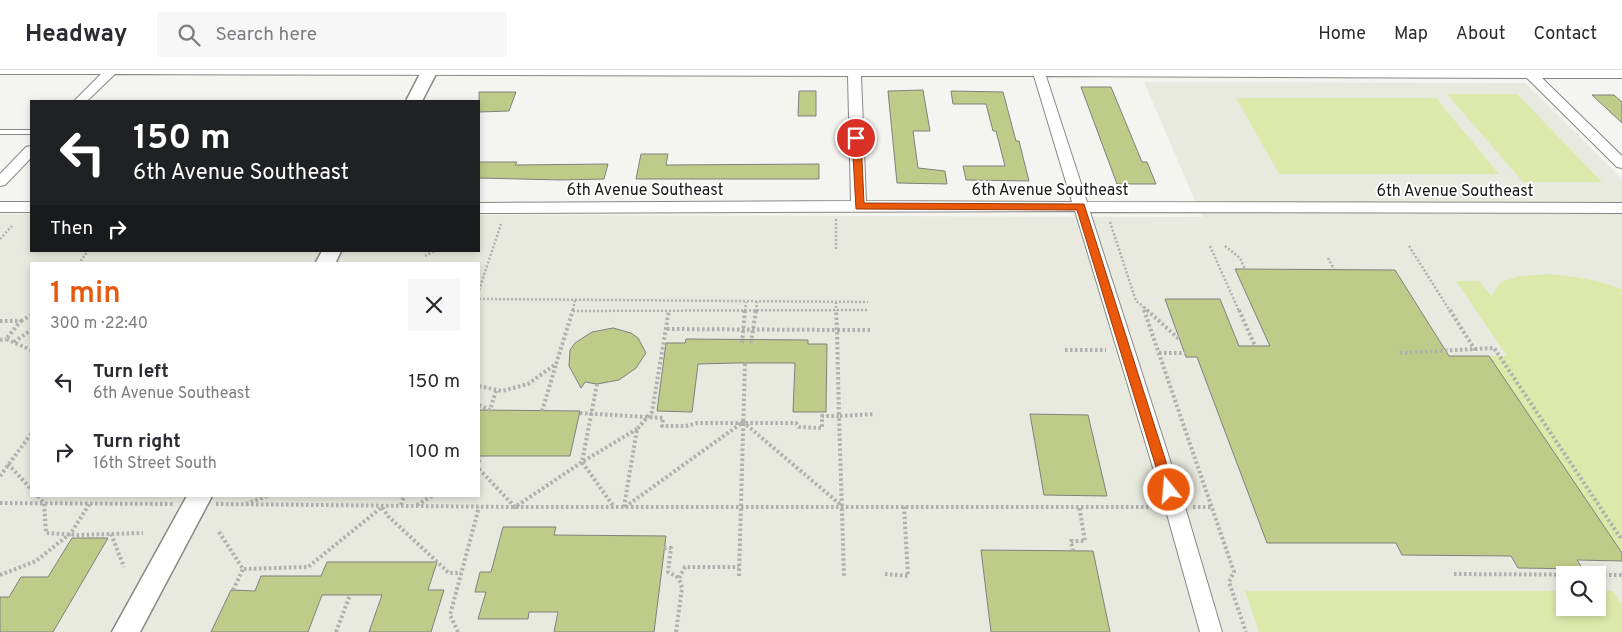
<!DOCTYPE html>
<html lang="en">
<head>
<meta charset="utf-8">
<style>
  :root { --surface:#fff; --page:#f7f7f7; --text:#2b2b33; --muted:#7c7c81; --line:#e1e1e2; --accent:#ea580c }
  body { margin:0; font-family:Overpass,sans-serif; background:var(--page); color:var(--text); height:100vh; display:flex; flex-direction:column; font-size:19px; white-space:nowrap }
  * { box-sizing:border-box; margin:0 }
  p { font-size:16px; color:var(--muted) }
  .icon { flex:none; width:28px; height:28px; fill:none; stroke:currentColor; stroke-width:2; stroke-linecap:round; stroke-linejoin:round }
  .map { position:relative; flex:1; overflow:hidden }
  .panel { position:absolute; left:30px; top:192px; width:450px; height:235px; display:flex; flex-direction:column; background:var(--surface); border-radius:0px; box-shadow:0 2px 8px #0003 }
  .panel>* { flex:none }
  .hud { position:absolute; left:30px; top:30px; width:450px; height:152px; border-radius:0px; box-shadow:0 2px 8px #0003; background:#202124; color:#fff; overflow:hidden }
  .controls { position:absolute; left:1556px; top:496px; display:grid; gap:10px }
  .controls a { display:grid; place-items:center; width:50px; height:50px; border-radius:0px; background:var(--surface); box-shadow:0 2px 8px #0003; font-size:25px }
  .pin { position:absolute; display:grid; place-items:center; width:42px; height:42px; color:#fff; margin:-21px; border:2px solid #fff; border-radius:50%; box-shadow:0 1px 5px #0007 }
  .me { position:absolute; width:55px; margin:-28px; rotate:343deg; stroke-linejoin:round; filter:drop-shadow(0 0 4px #0008) }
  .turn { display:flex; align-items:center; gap:18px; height:105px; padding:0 20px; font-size:22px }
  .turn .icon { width:65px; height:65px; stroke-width:2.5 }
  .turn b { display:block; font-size:35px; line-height:42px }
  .then { display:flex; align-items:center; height:48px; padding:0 20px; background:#0003; gap:10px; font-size:19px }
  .round { display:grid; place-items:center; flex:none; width:52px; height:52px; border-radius:0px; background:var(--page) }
  .head { display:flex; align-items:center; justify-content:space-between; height:85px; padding:0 20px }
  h1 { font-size:30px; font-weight:600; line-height:38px; color:var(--accent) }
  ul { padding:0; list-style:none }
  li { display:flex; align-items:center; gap:15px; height:70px; padding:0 20px }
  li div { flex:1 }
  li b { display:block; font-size:19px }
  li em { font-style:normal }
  header { display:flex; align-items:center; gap:30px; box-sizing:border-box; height:70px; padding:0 25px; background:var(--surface); border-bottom:1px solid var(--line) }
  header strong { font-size:24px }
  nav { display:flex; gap:28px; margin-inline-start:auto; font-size:18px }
  .search { width:350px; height:45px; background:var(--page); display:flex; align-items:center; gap:12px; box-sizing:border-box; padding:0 18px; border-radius:0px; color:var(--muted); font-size:19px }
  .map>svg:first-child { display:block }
</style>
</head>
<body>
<header>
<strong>Headway</strong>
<div class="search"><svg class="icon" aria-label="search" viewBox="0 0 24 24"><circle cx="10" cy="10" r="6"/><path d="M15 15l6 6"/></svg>Search here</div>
<nav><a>Home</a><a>Map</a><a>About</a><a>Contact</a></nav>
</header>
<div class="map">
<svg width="1622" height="562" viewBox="0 0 1622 562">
  <rect width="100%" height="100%" fill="#f4f5f1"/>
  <path fill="#e8eadf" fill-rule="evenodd" d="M 1144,12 L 1525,13 L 1622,109 L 1622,562 L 0,562 L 0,144 L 31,144 L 31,181 L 479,181 L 479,145 L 1202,147 ZM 31,194 L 479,194 L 479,426 L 31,426 ZM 1565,505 L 1598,505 L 1598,538 L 1565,538 Z"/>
  <g fill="#dde9ab">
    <polygon points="1447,24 1517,24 1602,112 1523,112"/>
    <polygon points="1236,28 1436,28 1499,104 1279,104"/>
    <path d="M 1548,204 C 1574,206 1597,210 1622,219 L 1622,491 L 1582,490 L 1454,286 L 1507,286 L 1456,211 L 1479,211 L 1491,226 L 1501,212 L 1520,206 Z"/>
    <polygon points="1245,521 1565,521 1565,538 1598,538 1598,521 1613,521 1622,534 1622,562 1259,562"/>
  </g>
  <g fill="#bfcb89" stroke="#81817e">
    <polygon points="1081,17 1111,17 1142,92 1147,92 1156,114 1117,114"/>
    <polygon points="923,20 930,61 913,61 918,98 945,101 947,114 897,113 888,21"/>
    <polygon points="799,21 816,21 816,46 798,46"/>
    <polygon points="951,21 1003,22 1016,71 1019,71 1029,111 966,110 963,96 1005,96 996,61 993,61 986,34 953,34"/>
    <polygon points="479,22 516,22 509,41 479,42"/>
    <polygon points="1592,25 1614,25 1622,32 1622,53"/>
    <polygon points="641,84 668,84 666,95 819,94 819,109 636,109"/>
    <polygon points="479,92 517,92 515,95 608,94 604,109 561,110 479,108"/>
    <polygon points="1235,199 1395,200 1449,286 1489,286 1622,483 1622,491 1577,490 1583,499 1518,498 1511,486 1402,485 1396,473 1267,473 1197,287 1186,287 1165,229 1220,229 1239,276 1270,276"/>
    <polygon points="613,258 631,263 638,268 646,283 636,298 619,310 597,314 585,312 581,318 569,296 570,280 575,273 592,262"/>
    <polygon points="686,269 808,270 808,274 827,274 826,342 793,342 795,293 736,293 698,294 692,342 657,341 666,273 685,273"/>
    <polygon points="479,340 580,341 570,386 479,386"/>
    <polygon points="1030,344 1088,345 1107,426 1044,425"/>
    <polygon points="503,457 556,457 554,465 666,466 654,562 554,562 558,542 529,542 528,549 478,549 486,522 475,522 480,502 491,502"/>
    <polygon points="72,468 108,468 53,562 0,562 0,527 9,527 21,507 48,507"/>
    <polygon points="981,480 1093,481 1110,562 991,562"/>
    <polygon points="327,492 437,492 428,520 444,520 431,562 369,562 382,525 322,525 308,562 211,562 231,520 255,521 261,506 321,506"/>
  </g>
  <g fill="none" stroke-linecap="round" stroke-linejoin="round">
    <defs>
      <rect id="service" x="0" y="60" width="31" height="4"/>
      <g id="minor">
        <path d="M 0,0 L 1622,0 L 1622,8 L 1542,8 L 1622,86 L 1622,98 L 1617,97 L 1527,8 L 1046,6 L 1087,132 L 1622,133 L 1622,143 L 1090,142 L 1185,437 L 1222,562 L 1200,562 L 1165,437 L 1075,141 L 479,143 L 479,133 L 851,131 L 848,6 L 115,4 L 87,31 L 74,31 L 101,4 L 0,4 ZM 861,6 L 1034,6 L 1072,132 L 866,131 Z"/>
        <polygon points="31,76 31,88 5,115 0,116 0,104 26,77"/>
        <rect x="0" y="132" width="31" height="10"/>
      </g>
      <g id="tertiary">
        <polygon points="422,0 438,0 422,31 406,31"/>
        <polygon points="322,181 341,181 335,194 315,194"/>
        <polygon points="187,426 212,426 140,562 112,562"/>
      </g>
    </defs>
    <use href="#service" stroke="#888885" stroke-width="2"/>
    <use href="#minor" stroke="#888885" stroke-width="2"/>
    <use href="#tertiary" stroke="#888885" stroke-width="3"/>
    <g stroke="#b0b1ae" stroke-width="2.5" stroke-dasharray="2 2" stroke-linecap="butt">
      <polyline points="836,149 836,180"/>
      <polyline points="1110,152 1136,231 1143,236 1145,241"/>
      <polyline points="0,169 12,156"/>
      <polyline points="1210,176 1239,241"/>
      <polyline points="1225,176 1240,188 1245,199"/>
      <polyline points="1409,176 1450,241"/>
      <polyline points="425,186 434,181"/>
      <polyline points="1328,188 1334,199"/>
      <polyline points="78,194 88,181"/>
      <polyline points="479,220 501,154"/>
      <polyline points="479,229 868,232"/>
      <polyline points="836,232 836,241"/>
      <polyline points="1144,237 1149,241"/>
      <polyline points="573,240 575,230"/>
      <polyline points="573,241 869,240"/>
      <polyline points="745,241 746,232"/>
      <polyline points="756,241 757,232"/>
    </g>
    <g stroke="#b0b1ae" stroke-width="4" stroke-dasharray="2.5 2.5" stroke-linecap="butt">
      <polyline points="1144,240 1234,502 1229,512 1246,562"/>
      <polyline points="1147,240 1180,270"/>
      <polyline points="1239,240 1255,276"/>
      <polyline points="1450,240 1475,280"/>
      <polyline points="0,251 21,251 6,269 31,280"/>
      <polyline points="21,251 31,245"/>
      <polyline points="667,259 837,260 836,240"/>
      <polyline points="870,260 837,260 839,346 875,344"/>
      <polyline points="0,270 6,269"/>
      <polyline points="14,272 31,260"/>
      <polyline points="742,273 745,240"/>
      <polyline points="751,273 756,240"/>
      <polyline points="1065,280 1106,280"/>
      <polyline points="1159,283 1185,283"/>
      <polyline points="1400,283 1494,278 1622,470"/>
      <polyline points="597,314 582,392 614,437"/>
      <polyline points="479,316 502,321 528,314 556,294 573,240"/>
      <polyline points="479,335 490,340 496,321"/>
      <polyline points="542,341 556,295"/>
      <polyline points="580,343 663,348 662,356 686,356 697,353 796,353 799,357 822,358 822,346 839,346 844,506"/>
      <polyline points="479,392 480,386"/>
      <polyline points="8,394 31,419"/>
      <polyline points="479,399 515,437 582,392 637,359"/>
      <polyline points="0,406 31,364"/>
      <polyline points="38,426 44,433 46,463 79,465 143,463"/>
      <polyline points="0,433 174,434"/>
      <polyline points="216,434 515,437 1157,437"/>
      <polyline points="246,434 267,426"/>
      <polyline points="401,435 404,426"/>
      <polyline points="417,435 432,426"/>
      <polyline points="624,437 637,359 652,342 669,240"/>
      <polyline points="625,437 743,352 842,436"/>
      <polyline points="1193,437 1213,437"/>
      <polyline points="219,462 243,499 308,497 382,437 388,446 449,503 461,503"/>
      <polyline points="111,464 124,497"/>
      <polyline points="664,478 671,478 668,502 679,508"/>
      <polyline points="1073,481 1071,471 1085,471 1079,436"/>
      <polyline points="885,504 908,506 904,436"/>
      <polyline points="1454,504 1622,505"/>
      <polyline points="0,505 36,491 71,463 90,433"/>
      <polyline points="739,506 745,292"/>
      <polyline points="233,520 243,499"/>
      <polyline points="336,562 350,525"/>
      <polyline points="458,562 450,545 479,437"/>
      <polyline points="676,562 682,518 679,508 685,497 739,497"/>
    </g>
    <use href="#service" fill="#fff" fill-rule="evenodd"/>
    <use href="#minor" fill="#fff" fill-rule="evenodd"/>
    <use href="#tertiary" fill="#fff" fill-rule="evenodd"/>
  </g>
  <polygon fill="#ea580c" stroke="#983908" points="856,65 861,68 864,133 1084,134 1175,420 1174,424 1169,426 1164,424 1163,420 1077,140 856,139 852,68"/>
  <g text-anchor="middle" stroke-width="4" stroke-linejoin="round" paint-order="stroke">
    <g font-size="16" fill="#181817" stroke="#fff">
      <text x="645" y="125">6th Avenue Southeast</text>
      <text x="1050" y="125">6th Avenue Southeast</text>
      <text x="1455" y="126">6th Avenue Southeast</text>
    </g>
  </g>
</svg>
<div class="controls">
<a><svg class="icon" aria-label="search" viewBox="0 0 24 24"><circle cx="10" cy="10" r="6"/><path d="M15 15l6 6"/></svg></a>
</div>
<div class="pin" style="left:856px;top:68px;background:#d93025"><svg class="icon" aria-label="arrive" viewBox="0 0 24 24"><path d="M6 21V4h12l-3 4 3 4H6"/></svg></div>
<svg class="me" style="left:1169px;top:420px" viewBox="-20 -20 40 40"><circle r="17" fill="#ea580c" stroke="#fff" stroke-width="3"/><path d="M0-11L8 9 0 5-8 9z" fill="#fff"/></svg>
<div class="hud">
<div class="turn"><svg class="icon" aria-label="left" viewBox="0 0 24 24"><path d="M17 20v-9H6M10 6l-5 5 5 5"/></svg><div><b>150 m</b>6th Avenue Southeast</div></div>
<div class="then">Then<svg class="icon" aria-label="right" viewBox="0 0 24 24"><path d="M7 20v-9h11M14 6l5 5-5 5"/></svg></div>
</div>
<section class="panel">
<div class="head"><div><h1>1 min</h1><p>300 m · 22:40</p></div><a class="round"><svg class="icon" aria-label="close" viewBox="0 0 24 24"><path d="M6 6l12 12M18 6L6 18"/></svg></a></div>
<ul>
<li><svg class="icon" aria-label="left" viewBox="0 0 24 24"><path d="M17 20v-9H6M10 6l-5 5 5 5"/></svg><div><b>Turn left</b><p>6th Avenue Southeast</p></div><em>150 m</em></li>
<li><svg class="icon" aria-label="right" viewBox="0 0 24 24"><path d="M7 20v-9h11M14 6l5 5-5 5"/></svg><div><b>Turn right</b><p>16th Street South</p></div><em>100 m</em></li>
</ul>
</section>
</div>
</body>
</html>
